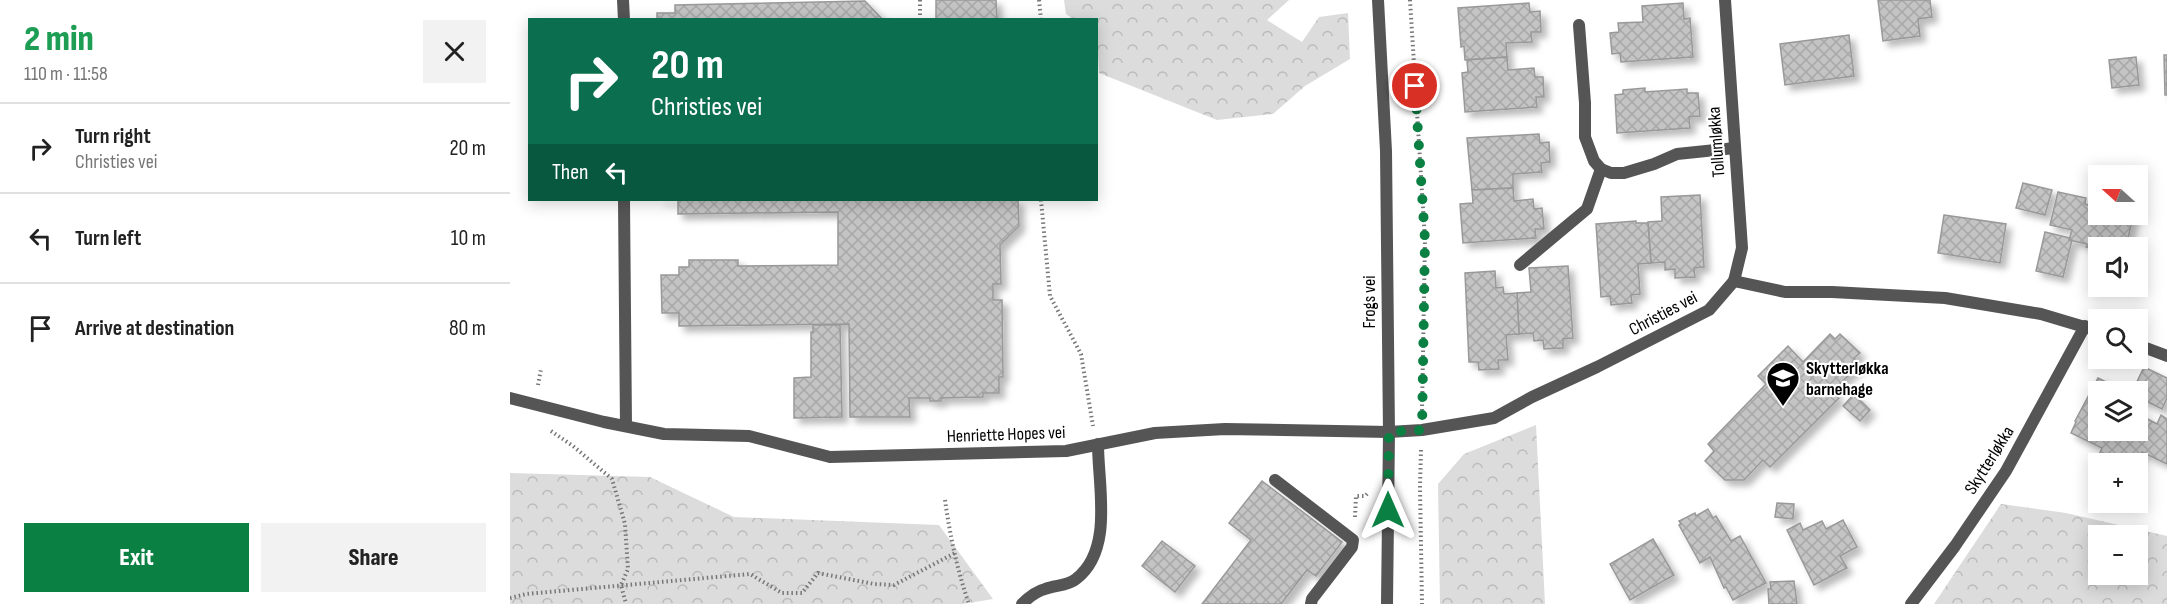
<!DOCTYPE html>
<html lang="en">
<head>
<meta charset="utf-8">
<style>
  :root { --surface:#fff; --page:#f2f2f2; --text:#222; --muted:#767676; --line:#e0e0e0; --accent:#0b8043 }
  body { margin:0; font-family:"Sofia Sans Condensed",sans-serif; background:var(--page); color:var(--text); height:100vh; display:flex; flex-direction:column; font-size:22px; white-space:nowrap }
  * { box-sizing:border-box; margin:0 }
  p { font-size:20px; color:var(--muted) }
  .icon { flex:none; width:33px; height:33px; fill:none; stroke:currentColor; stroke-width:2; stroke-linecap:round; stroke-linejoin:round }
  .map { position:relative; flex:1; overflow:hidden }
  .details { display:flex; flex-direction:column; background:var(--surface); width:510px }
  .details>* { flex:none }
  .top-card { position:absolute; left:18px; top:18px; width:570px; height:183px; border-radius:0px; box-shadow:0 3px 15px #0003; background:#0b6e4f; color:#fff; overflow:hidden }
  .needle { width:39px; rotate:291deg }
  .buttons { position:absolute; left:1578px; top:165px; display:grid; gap:12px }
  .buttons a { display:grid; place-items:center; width:60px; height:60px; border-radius:0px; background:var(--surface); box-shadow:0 3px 15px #0003; font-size:30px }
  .pin { position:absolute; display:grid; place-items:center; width:51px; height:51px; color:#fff; margin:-26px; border:3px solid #fff; border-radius:50%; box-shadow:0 2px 6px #0007 }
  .me { position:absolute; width:66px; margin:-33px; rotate:0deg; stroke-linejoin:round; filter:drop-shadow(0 0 4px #0008) }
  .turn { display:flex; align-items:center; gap:21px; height:126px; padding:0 24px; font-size:27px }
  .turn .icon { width:78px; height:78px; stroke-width:2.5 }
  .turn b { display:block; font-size:42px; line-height:51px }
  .then { display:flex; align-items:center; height:57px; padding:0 24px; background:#0003; gap:12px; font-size:22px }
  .round { display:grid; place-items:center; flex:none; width:63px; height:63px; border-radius:0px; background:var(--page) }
  .headline { display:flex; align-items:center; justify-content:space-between; height:102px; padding:0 24px }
  h1 { font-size:36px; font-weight:800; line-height:45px; color:#1e9e55 }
  .cta { display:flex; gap:12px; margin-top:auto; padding:12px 24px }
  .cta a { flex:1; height:69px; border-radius:0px; background:var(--accent); color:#fff; font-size:24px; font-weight:800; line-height:69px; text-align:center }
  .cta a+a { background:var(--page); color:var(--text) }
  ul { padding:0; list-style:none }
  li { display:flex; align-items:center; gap:18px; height:90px; padding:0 24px; border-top:2px solid var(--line) }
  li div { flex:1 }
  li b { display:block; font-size:22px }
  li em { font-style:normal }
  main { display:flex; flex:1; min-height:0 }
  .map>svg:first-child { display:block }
</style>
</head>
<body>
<main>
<section class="details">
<div class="headline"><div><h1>2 min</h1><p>110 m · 11:58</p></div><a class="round"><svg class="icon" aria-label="close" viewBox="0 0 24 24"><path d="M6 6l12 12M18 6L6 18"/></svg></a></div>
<ul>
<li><svg class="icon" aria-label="right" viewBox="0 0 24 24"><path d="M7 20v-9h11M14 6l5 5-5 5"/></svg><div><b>Turn right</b><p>Christies vei</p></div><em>20 m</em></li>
<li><svg class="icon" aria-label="left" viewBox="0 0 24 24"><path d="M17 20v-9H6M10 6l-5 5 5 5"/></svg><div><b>Turn left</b></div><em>10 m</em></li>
<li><svg class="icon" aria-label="arrive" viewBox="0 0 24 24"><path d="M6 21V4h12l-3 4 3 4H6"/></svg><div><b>Arrive at destination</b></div><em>80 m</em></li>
</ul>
<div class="cta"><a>Exit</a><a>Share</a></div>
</section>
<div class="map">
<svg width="1657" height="604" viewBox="0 0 1657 604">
  <defs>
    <pattern id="forest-crowns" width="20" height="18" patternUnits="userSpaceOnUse" patternTransform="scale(1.5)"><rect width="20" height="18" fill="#dcdcdc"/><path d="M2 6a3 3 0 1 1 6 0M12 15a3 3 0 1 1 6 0" fill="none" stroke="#bbb"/></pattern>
    <pattern id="building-cross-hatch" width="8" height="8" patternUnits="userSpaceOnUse" patternTransform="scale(1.5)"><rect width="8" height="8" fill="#c4c4c4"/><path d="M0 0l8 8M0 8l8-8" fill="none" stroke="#a7a7a7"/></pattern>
    <filter id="shadow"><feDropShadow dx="5.5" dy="5.5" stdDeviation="3" flood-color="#0004"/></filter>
  </defs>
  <rect width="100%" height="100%" fill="#fff"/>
  <g fill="url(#forest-crowns)" fill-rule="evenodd">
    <polygon points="554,0 779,0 757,20 792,42 809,17 838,13 840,59 795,86 763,114 707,120 589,73 586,20 563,19 556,14"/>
    <polygon points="1026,425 1035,604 930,604 928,484 954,454"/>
    <polygon points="0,473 140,477 224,517 429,525 483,599 453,604 0,604"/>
    <path d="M 1491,504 L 1556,513 L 1657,536 L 1657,604 L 1424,604 ZM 1588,536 L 1628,536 L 1628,574 L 1588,574 Z"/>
  </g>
  <g fill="url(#building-cross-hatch)" stroke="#999" stroke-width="1.5" filter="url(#shadow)">
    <polygon points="426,0 486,0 487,20 426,20"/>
    <polygon points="1368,0 1420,0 1422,17 1408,19 1410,36 1373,41"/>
    <polygon points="355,1 373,20 147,20 147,13 165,13 165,5"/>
    <polygon points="1019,3 1020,12 1030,11 1031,32 1021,32 1022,42 996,43 997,57 955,60 954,46 951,47 948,8"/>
    <polygon points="1173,3 1174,19 1180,18 1183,57 1111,62 1110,53 1102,54 1100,33 1109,32 1108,23 1133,22 1132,6"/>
    <polygon points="1339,35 1344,76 1275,85 1270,44"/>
    <polygon points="1654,55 1657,55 1657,95 1655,95"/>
    <polygon points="997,57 998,70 1024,68 1025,77 1033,77 1034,97 1026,97 1027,107 955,112 952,73 958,72 957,60"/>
    <polygon points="1626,57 1629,85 1602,88 1599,60"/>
    <polygon points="1135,88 1135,92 1177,89 1177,93 1188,93 1190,116 1179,117 1180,128 1107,133 1105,95 1113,94 1113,90"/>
    <polygon points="1029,134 1030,143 1039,142 1040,162 1031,163 1032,172 1003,174 1003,188 962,190 957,138"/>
    <polygon points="1513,183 1542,190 1535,215 1506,208"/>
    <polygon points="1003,188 1004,201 1023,199 1024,209 1032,208 1034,229 1025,229 1026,238 953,243 950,204 963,203 962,190"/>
    <polygon points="1548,192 1576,198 1575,204 1581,206 1580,212 1588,214 1623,216 1616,248 1588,248 1588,250 1576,247 1577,244 1559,240 1562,230 1540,225"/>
    <polygon points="1190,195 1194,267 1184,268 1185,277 1165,278 1165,269 1155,270 1155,262 1141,263 1138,222 1152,221 1151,197"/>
    <polygon points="149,200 508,200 509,226 490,245 491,284 483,284 483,300 492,300 493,377 489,377 489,393 473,393 473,397 431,398 431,401 420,401 420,398 399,398 400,417 340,417 339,324 169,326 169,313 152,313 151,275 169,275 169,267 179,267 179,260 228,260 228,266 328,265 328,212 168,214 168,200"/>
    <polygon points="1434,215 1496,224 1490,263 1428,253"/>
    <polygon points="1126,221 1126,223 1138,223 1141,263 1128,264 1130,294 1121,295 1122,303 1101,305 1100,296 1091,297 1086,224"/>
    <polygon points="1535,232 1560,238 1559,240 1562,240 1553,277 1526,271"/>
    <polygon points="1058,266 1063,338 1053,339 1053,348 1034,349 1033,340 1024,341 1023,333 1009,334 1007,293 1021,292 1019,268"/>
    <polygon points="985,271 986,288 993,287 994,294 1007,293 1009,334 996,335 998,360 988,360 989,369 969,370 968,362 959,362 955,273"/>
    <polygon points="303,325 330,325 332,417 284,418 284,378 301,377 301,332 303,332"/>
    <polygon points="1320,334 1325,339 1330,334 1350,353 1344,358 1350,364 1322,392 1329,398 1260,467 1253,460 1234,480 1215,480 1195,461 1204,451 1198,444 1256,384 1248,376 1278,346 1293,362"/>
    <polygon points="1634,367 1657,378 1657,398 1652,409 1628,397 1628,392 1622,392"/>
    <polygon points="1588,378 1616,392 1588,392 1588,430 1628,430 1628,414 1647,424 1651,415 1657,419 1657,464 1632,452 1626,464 1588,464 1588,473 1582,470 1592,448 1561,433 1566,422 1565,421"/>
    <polygon points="1344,394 1360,410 1350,421 1333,406"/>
    <polygon points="752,481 832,542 806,576 797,570 771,604 692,604 741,540 719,523"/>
    <polygon points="1267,503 1284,504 1283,519 1265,517"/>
    <polygon points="1198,509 1203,518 1206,516 1221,541 1230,536 1256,583 1223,600 1216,587 1214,588 1200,557 1190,563 1169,525 1171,524 1169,521 1185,513 1186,516"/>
    <polygon points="1333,520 1347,547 1330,556 1337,568 1304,585 1277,530 1290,523 1293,530 1312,521 1316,529"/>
    <polygon points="1143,539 1164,575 1120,600 1100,564"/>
    <polygon points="652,541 685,566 665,592 632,566"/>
    <polygon points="1284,581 1287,604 1259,604 1258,589 1261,589 1260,582"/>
  </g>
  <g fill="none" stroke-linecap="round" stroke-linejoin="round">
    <g stroke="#777" stroke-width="4" stroke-dasharray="1.5 3" stroke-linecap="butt">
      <polyline points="410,0 410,20"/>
      <polyline points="529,0 531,20"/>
      <polyline points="900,0 915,240 912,410"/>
      <polyline points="531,200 540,296 571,354 583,426"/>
      <polyline points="28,385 31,369"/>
      <polyline points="41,431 63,446 102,479 115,524 118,569 111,585 116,604"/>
      <polyline points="911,450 910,487 912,604"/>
      <path d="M 435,500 C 440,535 447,570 459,604"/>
      <polyline points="845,517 846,496 855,496 858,493"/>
      <polyline points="0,598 16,594 240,574 272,593 292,593 308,573 364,584 384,585 445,553"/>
    </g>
    <g stroke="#555" stroke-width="12">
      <polyline points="113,0 114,20"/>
      <polyline points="1069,25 1075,103 1075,137 1084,161 1091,169 1101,173 1114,173 1144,164 1167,154 1225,148"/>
      <polyline points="114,200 116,426"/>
      <polyline points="1010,265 1077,209 1091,169"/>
      <polyline points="765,480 843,540 842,547 802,599 801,604"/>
      <path d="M 512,604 C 518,598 527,591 535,589 C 545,585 558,586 566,579 C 604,550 588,486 588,444"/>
    </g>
    <g stroke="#555" stroke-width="12">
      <polyline points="868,0 876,151 879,432 877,604"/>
      <polyline points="1215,0 1232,248 1224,281"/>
      <polyline points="1628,345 1657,356"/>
      <polyline points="0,398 94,422 154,434 239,436 320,457 556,451 645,433 715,429 879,432 912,430 984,418 1022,397 1087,367 1199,310 1224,281 1275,292 1322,292 1435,298 1531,314 1588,331"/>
      <polyline points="1401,604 1445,546 1496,471 1575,326"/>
    </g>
  </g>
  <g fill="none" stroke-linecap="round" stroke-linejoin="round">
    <polyline stroke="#0b8043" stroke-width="10" stroke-dasharray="0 18" points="878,510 879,432 912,430 915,240 905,86"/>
  </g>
  <defs>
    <symbol id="school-pin" viewBox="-11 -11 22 30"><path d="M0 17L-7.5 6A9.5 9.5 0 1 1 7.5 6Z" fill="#000" stroke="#fff"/><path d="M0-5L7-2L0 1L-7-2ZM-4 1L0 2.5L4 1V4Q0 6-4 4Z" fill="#fff"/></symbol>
  </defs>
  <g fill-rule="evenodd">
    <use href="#school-pin" x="1254" y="359" width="38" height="52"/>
  </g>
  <g text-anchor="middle" stroke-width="4.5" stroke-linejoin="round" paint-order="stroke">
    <g font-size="18" fill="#000" stroke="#fff">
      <text transform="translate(1206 142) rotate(-94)" y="6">Tollumløkka</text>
      <text transform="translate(859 302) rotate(-90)" y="6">Frogs vei</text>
      <text transform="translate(1153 313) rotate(-28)" y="6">Christies vei</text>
      <text transform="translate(496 434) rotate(-2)" y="6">Henriette Hopes vei</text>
      <text transform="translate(1479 460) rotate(-58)" y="6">Skytterløkka</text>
    </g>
    <g font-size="18" font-weight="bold" fill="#000" stroke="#fff" text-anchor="start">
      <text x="1296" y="374">Skytterløkka<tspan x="1296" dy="21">barnehage</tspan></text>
    </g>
  </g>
</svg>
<div class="buttons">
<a><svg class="needle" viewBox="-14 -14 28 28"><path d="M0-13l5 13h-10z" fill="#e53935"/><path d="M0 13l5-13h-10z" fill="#767676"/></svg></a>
<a><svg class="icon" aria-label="sound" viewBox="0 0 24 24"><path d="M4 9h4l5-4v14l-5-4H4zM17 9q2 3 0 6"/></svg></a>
<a><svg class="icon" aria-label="search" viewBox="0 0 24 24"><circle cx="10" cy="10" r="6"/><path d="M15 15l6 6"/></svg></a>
<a><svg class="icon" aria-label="layers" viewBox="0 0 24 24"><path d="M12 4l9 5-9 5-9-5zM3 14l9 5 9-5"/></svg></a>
<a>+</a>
<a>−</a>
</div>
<div class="pin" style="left:905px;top:86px;background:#d93025"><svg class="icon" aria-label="arrive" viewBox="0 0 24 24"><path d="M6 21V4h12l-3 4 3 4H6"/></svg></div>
<svg class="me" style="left:878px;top:510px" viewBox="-20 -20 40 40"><path d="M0-17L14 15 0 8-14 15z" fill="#0b8043" stroke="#fff" stroke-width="4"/></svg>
<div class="top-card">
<div class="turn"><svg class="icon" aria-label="right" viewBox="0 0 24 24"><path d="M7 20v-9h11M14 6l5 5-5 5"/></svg><div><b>20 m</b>Christies vei</div></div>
<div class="then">Then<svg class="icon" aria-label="left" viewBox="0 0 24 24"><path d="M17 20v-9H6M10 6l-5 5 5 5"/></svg></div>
</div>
</div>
</main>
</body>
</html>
